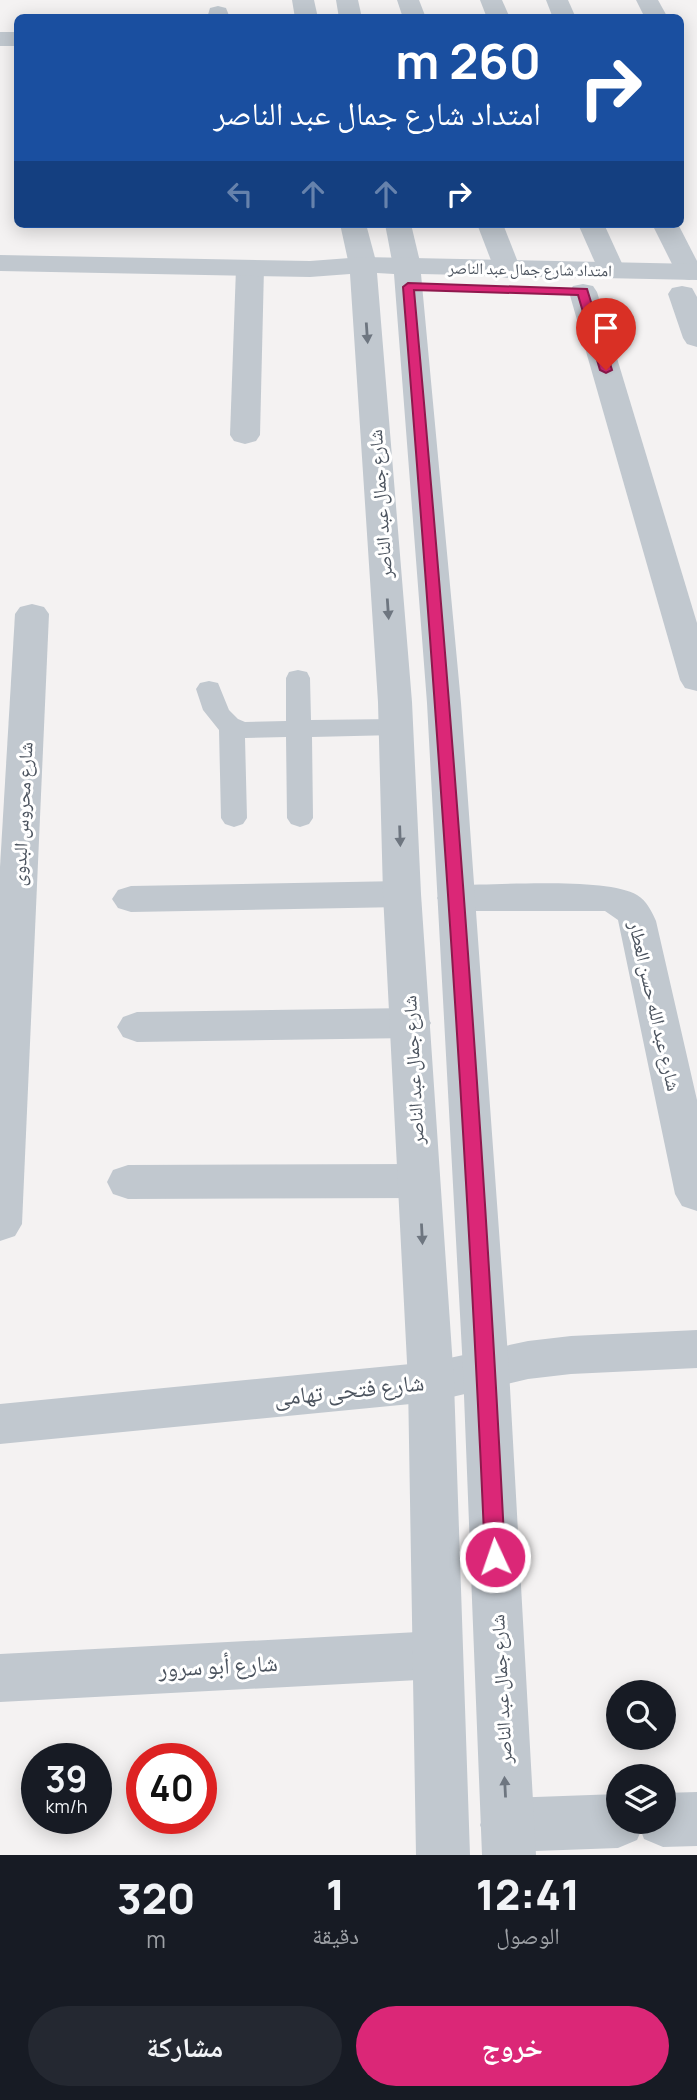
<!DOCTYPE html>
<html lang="ar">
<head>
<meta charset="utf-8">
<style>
  :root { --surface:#171b24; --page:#242831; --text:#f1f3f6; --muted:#9ea1a6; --accent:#db2777 }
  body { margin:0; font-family:Manrope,"Noto Naskh Arabic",sans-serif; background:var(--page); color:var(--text); direction:rtl; height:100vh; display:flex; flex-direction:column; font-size:26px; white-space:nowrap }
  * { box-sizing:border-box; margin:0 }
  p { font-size:23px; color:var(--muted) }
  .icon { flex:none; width:38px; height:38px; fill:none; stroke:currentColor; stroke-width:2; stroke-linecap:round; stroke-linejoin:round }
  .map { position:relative; height:1855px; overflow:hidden; direction:ltr }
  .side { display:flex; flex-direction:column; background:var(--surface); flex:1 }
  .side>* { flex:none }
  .guide { position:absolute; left:14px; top:14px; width:670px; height:214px; border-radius:10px; box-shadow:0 4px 18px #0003; direction:rtl; background:#1a4fa0; color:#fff; overflow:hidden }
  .controls { position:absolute; left:606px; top:1680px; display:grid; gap:14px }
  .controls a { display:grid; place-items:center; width:70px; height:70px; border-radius:50%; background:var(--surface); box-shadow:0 4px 18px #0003; font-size:35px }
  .speed { position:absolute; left:21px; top:1743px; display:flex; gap:14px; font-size:35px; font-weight:700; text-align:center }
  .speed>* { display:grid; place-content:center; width:91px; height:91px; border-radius:50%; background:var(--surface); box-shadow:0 4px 18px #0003; line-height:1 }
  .speed small { font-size:18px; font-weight:400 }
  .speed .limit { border:10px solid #d22; background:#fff; color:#111 }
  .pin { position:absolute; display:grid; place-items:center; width:60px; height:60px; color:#fff; margin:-72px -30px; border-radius:50% 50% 50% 0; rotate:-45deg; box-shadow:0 0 7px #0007 }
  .pin .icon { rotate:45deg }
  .me { position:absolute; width:77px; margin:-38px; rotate:357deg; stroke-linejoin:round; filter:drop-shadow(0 0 5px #0008) }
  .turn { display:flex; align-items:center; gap:24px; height:147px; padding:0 28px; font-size:32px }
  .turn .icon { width:91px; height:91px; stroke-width:2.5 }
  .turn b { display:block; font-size:49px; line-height:60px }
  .lanes { display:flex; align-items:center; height:66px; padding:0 28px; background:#0003; justify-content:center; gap:35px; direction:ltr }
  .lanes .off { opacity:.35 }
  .eta { display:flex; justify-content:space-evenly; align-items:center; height:119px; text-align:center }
  .eta b { font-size:42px; font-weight:800; line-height:49px }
  .primary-button { display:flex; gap:14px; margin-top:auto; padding:14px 28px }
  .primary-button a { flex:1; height:80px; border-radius:42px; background:var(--accent); color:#fff; font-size:28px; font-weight:800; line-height:80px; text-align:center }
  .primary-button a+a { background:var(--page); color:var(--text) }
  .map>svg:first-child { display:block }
</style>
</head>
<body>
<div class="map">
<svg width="697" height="1855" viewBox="0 0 697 1855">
  <rect width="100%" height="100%" fill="#f4f2f2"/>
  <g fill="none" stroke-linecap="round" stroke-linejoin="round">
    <polygon fill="#c1c8cf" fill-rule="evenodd" points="298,670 307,672 310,678 311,720 396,719 405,721 409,727 405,733 396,735 312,737 313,818 309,824 300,827 291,824 287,818 286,737 245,738 247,818 243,824 234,827 225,824 221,818 219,730 203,710 196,689 200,683 209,681 218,683 229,710 238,719 245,722 286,721 286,678 289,672"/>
    <g fill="#c1c8cf" fill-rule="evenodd">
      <polygon points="292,0 314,0 318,18 295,18"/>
      <polygon points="336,0 358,0 362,18 339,18"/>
      <polygon points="397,0 419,0 426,18 403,18"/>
      <polygon points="480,0 502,0 510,18 487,18"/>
      <polygon points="546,0 568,0 576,18 553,18"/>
      <polygon points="636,0 658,0 668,18 645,18"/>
      <polygon points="218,6 226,8 230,18 207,18 210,8"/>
      <rect x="0" y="32" width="18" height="14"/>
      <polygon points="340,224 366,224 377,265 373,271 363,273 353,271 349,265"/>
      <polygon points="385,224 411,224 421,266 417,272 407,274 397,272 393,266"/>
      <polygon points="477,224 503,224 521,270 517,276 507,278 497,276"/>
      <polygon points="578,224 604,224 625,270 621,276 611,278 601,276"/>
      <polygon points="652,224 678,224 697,261 697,278 689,280 679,278"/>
      <polygon points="250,260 260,262 264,268 260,435 256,441 245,444 234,441 230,435 236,268 240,262"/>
      <polygon points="583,284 593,286 597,292 697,623 697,691 685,688 680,680 569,292 573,286"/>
      <polygon points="682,286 692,288 697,297 697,347 687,344 683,338 668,294 672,288"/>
      <polygon points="32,604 44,607 49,614 22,1224 15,1236 0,1241 0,867 15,614 20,607"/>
      <polygon points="402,881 415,885 421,894 415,903 402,907 131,912 118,908 112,899 118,890 131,886"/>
      <path d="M 456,885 C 496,885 608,877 637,895 C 647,901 652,912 656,921 L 697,1100 L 697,1211 L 682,1206 L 675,1194 L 618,920 L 605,911 L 456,911 L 443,907 L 437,898 L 443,889 Z"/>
      <polygon points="411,1008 425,1013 431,1023 425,1033 411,1038 137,1042 123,1037 117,1027 123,1017 137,1012"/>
      <polygon points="419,1164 434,1169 440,1181 434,1193 419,1198 128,1199 113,1194 107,1182 113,1170 128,1165"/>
      <polygon points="697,1330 697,1368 571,1374 528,1379 431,1402 0,1444 0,1404 431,1362 528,1341 571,1336"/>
      <polygon points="437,1631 455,1638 462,1655 455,1672 437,1679 0,1702 0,1654"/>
      <polygon points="697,1792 697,1846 663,1847 644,1839 641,1831 637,1840 618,1848 507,1852 488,1844 480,1825 488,1806 507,1798 618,1794 618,1822 663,1822 663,1793"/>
    </g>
    <polygon fill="#c1c8cf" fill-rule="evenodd" points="0,255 310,261 363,257 697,264 697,280 421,274 461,703 509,1370 536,1855 482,1855 463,1370 427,703 394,274 377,273 412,702 421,894 454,1382 470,1855 416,1855 408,1382 383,894 378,702 350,274 310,277 0,271"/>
  </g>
  <defs><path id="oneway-solid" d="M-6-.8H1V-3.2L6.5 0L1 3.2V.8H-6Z" transform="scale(1.75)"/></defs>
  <g fill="#6e7680">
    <use href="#oneway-solid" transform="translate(367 333) rotate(86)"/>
    <use href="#oneway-solid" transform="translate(388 609) rotate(86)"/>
    <use href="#oneway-solid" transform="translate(400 836) rotate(88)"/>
    <use href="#oneway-solid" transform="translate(422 1234) rotate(87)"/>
    <use href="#oneway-solid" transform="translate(505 1787) rotate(-93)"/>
  </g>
  <path fill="#db2777" stroke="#8e194d" stroke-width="2" d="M 408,283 L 587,289 L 612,370 L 606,373 L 600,370 L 578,295 L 414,290 C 452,712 484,1134 505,1557 L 502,1564 L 495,1566 L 488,1564 L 485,1557 C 467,1133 437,710 403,287 Z"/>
  <g text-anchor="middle" stroke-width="6" stroke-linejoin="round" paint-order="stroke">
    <g font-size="16" fill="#4b535e" stroke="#fff">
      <text transform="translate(530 269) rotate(1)" y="6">امتداد شارع جمال عبد الناصر</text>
    </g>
    <g font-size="19" fill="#4b535e" stroke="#fff">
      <text transform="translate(380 504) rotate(-94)" y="7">شارع جمال عبد الناصر</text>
      <text transform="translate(22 814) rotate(-87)" y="7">شارع محروس البدوى</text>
      <text transform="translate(655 1006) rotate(77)" y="7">شارع عبد الله حسن العطار</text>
      <text transform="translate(413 1070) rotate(-93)" y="7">شارع جمال عبد الناصر</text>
      <text transform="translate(501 1689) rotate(-93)" y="7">شارع جمال عبد الناصر</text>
    </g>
    <g font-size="23" fill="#4b535e" stroke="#fff">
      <text transform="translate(349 1390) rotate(-6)" y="8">شارع فتحى تهامى</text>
      <text transform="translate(218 1666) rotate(-3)" y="8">شارع أبو سرور</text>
    </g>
  </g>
</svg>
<div class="controls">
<a><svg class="icon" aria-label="search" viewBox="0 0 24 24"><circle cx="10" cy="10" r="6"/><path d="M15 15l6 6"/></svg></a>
<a><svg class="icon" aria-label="layers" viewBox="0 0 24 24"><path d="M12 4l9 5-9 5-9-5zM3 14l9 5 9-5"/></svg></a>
</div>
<div class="speed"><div>39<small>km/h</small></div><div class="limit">40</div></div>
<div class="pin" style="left:606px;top:370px;background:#d93025"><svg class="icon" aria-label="arrive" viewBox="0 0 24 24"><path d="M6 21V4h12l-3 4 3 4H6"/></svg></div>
<svg class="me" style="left:495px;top:1557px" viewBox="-20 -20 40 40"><circle r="17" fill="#db2777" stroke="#fff" stroke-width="3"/><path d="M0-11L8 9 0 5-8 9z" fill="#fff"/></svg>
<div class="guide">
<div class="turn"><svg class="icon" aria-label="right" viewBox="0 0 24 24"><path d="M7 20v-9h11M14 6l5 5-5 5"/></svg><div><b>260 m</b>امتداد شارع جمال عبد الناصر</div></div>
<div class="lanes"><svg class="icon off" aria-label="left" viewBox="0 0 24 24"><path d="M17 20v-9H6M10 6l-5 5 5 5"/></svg><svg class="icon off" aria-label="ahead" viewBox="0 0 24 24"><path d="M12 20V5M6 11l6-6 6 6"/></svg><svg class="icon off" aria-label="ahead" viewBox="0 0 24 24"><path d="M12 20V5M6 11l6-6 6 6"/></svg><svg class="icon" aria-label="right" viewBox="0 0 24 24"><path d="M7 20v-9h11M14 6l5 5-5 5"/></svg></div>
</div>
</div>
<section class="side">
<div class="eta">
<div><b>12:41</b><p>الوصول</p></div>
<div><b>1</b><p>دقيقة</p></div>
<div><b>320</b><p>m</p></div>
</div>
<div class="primary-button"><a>خروج</a><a>مشاركة</a></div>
</section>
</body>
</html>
